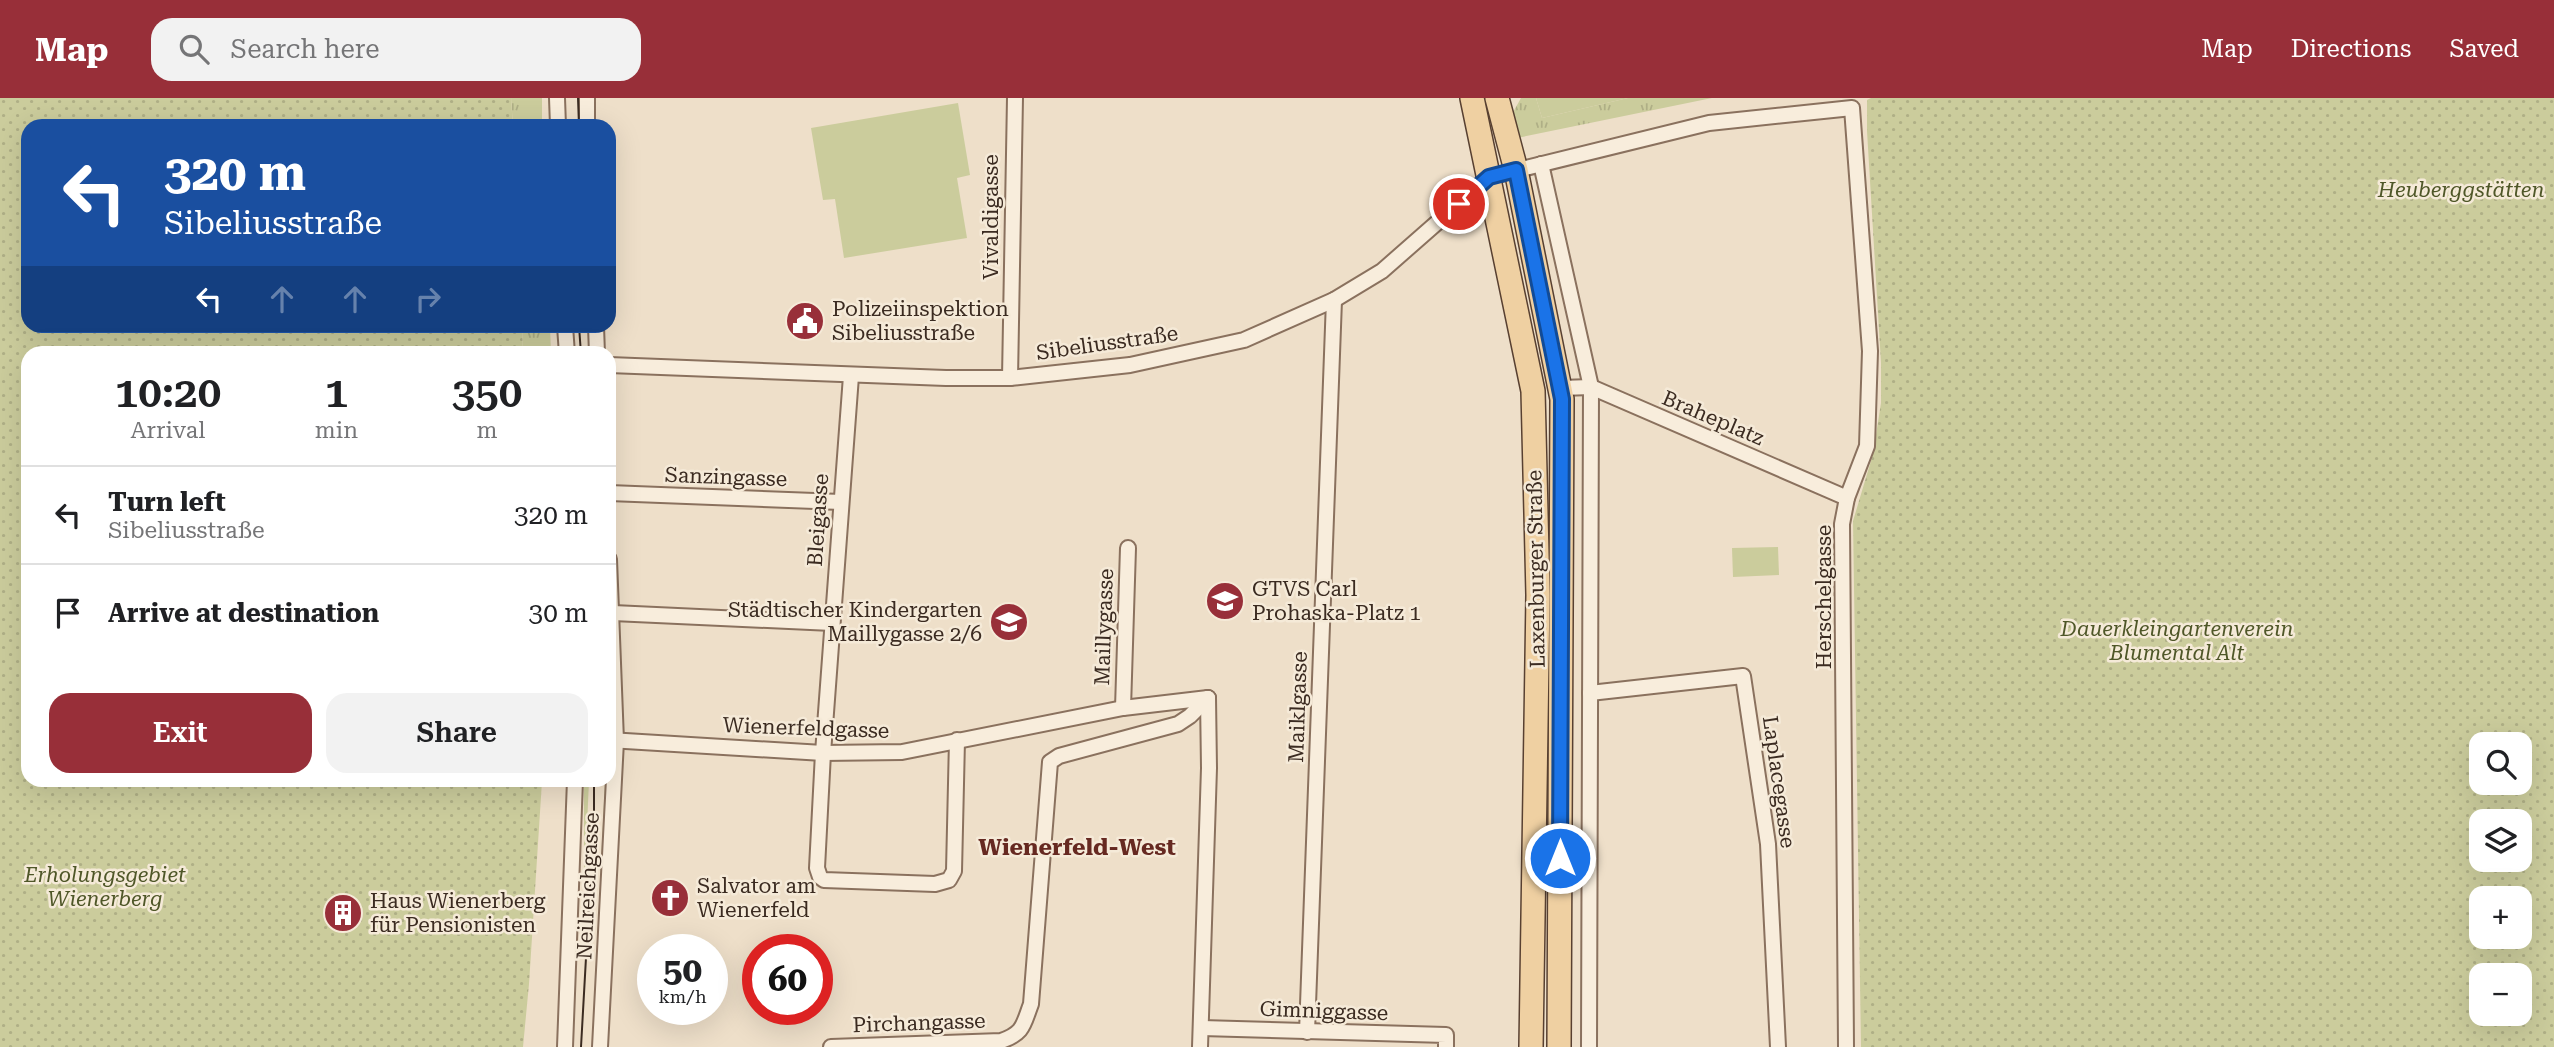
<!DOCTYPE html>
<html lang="en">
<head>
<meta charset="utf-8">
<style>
  :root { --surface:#fff; --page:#f2f2f2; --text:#202124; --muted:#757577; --line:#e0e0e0; --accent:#982f39 }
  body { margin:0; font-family:"Roboto Serif",serif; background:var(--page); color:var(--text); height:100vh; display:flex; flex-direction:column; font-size:26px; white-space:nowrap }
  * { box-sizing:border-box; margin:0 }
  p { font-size:23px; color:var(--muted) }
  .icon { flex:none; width:38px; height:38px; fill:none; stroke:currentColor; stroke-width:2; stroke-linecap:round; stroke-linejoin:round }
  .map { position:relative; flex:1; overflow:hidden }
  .drawer { position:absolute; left:21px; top:248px; width:595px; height:441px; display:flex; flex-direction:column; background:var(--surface); border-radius:21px; box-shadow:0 7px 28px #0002 }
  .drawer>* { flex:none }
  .top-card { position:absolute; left:21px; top:21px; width:595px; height:214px; border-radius:21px; box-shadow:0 7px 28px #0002; background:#1a4fa0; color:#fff; overflow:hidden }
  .fabs { position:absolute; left:2469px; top:634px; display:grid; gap:14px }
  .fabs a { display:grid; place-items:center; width:63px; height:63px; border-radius:14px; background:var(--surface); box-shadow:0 7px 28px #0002; font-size:35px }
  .speed { position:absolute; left:637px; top:836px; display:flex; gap:14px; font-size:35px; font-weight:700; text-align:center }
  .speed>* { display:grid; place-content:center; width:91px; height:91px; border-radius:50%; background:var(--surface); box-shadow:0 7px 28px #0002; line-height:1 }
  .speed small { font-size:18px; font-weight:400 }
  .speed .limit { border:10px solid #d22; background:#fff; color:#111 }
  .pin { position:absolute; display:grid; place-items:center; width:60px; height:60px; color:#fff; margin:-30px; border:4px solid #fff; border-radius:50%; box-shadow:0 2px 7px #0007 }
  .me { position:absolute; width:77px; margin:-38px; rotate:0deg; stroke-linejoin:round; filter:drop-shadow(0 0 5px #0008) }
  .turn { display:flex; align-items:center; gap:24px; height:147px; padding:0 28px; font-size:32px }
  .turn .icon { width:91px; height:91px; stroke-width:2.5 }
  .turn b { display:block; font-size:49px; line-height:60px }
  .lanes { display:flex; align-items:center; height:66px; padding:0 28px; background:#0003; justify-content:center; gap:35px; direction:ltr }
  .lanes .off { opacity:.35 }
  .eta { display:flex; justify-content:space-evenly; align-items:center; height:119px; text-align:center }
  .eta b { font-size:42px; font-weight:600; line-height:49px }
  .button { display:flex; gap:14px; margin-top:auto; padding:14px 28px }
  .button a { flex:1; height:80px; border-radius:21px; background:var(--accent); color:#fff; font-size:28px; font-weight:600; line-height:80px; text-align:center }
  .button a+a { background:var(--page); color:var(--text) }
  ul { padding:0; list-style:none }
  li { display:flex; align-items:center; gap:21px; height:98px; padding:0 28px; border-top:2px solid var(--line) }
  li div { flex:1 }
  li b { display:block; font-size:26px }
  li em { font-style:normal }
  header { display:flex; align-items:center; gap:42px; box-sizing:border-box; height:98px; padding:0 35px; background:var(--accent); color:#fff }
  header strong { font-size:33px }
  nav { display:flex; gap:38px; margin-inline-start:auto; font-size:24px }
  .search { width:490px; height:63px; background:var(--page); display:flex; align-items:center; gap:18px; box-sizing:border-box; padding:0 24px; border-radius:21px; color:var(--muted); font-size:26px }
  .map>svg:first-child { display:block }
</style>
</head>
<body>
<header>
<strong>Map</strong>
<div class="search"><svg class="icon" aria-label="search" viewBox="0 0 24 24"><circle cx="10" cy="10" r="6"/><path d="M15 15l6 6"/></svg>Search here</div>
<nav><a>Map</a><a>Directions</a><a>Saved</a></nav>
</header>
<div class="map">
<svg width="2554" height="949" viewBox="0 0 2554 949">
  <defs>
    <pattern id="grass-tufts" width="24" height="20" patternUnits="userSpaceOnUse" patternTransform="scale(1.75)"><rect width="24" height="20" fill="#cbcc9c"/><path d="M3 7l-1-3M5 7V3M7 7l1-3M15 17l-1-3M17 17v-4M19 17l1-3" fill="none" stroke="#afaf86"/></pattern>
    <pattern id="park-dots" width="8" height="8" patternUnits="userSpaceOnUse" patternTransform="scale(1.75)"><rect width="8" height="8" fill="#cbcc9c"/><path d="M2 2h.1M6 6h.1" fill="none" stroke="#afaf86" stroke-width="1.8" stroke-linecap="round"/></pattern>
  </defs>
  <rect width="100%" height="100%" fill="#eedfc9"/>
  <g fill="url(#grass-tufts)">
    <polygon points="511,0 542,0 542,28 513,28"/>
    <polygon points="1521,0 1536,0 1542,20 1628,0 1712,0 1517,40 1511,18"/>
    <polygon points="522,228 550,228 551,255 523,255"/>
    <polygon points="589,683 584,794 584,683"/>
    <polygon points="605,683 609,683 597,949 592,949"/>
  </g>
  <g fill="url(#park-dots)" fill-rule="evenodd">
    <polygon points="0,0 511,0 513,28 28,28 28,228 522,228 523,255 28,256 28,682 542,683 529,886 523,949 0,949"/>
    <path d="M 1871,0 L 2554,0 L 2554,949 L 1861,949 L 1853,423 L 1873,356 L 1881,305 L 1881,265 L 1867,33 L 1867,2 ZM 2482,646 L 2520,646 L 2520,684 L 2482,684 ZM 2482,723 L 2520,723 L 2520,761 L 2482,761 ZM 2482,800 L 2520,800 L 2520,838 L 2482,838 ZM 2482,877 L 2520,877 L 2520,915 L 2482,915 Z"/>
  </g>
  <g fill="#cbcc9c">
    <polygon points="1536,0 1628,0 1542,20"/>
    <polygon points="958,5 970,77 957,80 967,140 844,160 835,101 823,102 811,30"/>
    <polygon points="1778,449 1779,477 1733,479 1732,450"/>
  </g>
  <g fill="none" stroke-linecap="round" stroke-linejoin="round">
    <defs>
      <g id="minor">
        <polyline points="557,0 558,28"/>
        <polyline points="587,0 587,28"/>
        <polyline points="1541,66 1591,289 1589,949"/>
        <polyline points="565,228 567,256"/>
        <polyline points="596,228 597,256"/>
        <polyline points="609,267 946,280 1010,280 1130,267 1244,242 1334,202 1382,173 1489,79 1709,25 1852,10 1870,253 1867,348 1847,400 1842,426 1846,949"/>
        <polyline points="851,278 823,655 817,770 820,779 824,782 935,786 949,782 954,773 957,642"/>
        <polyline points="1010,280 1015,0"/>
        <polyline points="1561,290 1591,289 1847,400"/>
        <polyline points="609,395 841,404"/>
        <polyline points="613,515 832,525"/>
        <polyline points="1590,595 1743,578 1768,746 1778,949"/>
        <polyline points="1123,610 1128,450"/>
        <polyline points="609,642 823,655 902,654 1123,610 1208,600"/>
        <polyline points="1202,930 1446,937 1446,949"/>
        <polyline points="1307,934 1334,202"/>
        <polyline points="565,949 575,682"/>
        <polyline points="600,949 616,643 609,461"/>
        <path d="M 831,949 L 1001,943 C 1024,935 1023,927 1031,906 L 1050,664 L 1059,658 L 1178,626 L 1190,618 L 1208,600"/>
        <polyline points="1200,949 1209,670 1208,600"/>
      </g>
      <g id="primary">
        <polyline points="1472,0 1533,293 1538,497 1531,949"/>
        <polyline points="1497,0 1516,72 1562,301 1559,949"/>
      </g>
    </defs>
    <use href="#minor" stroke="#8a715e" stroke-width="18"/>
    <use href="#primary" stroke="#584031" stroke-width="26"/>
    <use href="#minor" stroke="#f8eddc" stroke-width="14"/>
    <use href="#primary" stroke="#efd0a2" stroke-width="23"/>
    <g stroke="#3b2b21" stroke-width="2">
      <polyline points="578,0 579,28"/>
      <polyline points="579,228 581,256"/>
      <polyline points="581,949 594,717 594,682"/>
    </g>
  </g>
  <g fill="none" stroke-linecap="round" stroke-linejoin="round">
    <defs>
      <polyline id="route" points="1459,106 1489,79 1516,72 1562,301 1560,760"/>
    </defs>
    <use href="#route" stroke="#114b97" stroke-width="18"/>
    <use href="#route" stroke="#1a73e8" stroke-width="12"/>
  </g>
  <defs>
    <symbol id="civic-disc" viewBox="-11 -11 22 22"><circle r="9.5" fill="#982f39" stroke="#f5ead8"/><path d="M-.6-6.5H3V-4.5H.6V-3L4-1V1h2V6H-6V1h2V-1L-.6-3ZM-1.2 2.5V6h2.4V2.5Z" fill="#fff"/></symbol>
    <symbol id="school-disc" viewBox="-11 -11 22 22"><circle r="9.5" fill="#982f39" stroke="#f5ead8"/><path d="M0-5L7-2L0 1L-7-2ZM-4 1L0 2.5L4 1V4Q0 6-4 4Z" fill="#fff"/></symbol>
    <symbol id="church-disc" viewBox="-11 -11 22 22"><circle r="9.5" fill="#982f39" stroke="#f5ead8"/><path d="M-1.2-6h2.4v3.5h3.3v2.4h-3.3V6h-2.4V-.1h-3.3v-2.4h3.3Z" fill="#fff"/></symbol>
    <symbol id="building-disc" viewBox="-11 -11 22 22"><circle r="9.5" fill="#982f39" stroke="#f5ead8"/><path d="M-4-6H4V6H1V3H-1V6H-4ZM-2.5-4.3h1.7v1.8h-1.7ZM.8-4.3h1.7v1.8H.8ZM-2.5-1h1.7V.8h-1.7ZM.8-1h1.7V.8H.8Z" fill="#fff"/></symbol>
  </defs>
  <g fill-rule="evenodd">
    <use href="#civic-disc" x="783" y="201" width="44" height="44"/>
    <use href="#school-disc" x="1203" y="481" width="44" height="44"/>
    <use href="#school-disc" x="987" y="502" width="44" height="44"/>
    <use href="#church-disc" x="648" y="778" width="44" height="44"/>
    <use href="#building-disc" x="321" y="793" width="44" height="44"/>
  </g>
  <g text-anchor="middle" stroke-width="5" stroke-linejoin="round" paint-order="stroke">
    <g font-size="21" font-style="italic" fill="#4f5728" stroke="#f5ead8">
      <text x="2461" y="99">Heuberggstätten</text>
      <text x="2177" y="538">Dauerkleingartenverein<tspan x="2177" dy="24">Blumental Alt</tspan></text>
      <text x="105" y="784">Erholungsgebiet<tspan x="105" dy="24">Wienerberg</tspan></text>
    </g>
    <g font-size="21" fill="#3b2b21" stroke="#f5ead8">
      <text transform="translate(991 119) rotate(-90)" y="7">Vivaldigasse</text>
      <text transform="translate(1107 245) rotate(-8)" y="7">Sibeliusstraße</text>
      <text transform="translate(1713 320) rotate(23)" y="7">Braheplatz</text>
      <text transform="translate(726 379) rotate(2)" y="7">Sanzingasse</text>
      <text transform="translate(818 422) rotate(-86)" y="7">Bleigasse</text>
      <text transform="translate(1536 471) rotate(-91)" y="7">Laxenburger Straße</text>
      <text transform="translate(1824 499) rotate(-90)" y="7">Herschelgasse</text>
      <text transform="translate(1104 529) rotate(-88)" y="7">Maillygasse</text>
      <text transform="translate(1298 609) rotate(-88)" y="7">Maiklgasse</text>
      <text transform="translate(806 630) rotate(2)" y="7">Wienerfeldgasse</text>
      <text transform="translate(1779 684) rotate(82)" y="7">Laplacegasse</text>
      <text transform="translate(588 788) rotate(-87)" y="7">Neilreichgasse</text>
      <text transform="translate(1324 913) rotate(2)" y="7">Gimniggasse</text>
      <text transform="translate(919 925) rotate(-2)" y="7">Pirchangasse</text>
    </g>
    <g font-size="21" fill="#3b2b21" stroke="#f5ead8" text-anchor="start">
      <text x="832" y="218">Polizeiinspektion<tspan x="832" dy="24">Sibeliusstraße</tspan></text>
      <text x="1252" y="498">GTVS Carl<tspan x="1252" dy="24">Prohaska-Platz 1</tspan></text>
      <text x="982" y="519" text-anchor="end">Städtischer Kindergarten<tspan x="982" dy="24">Maillygasse 2/6</tspan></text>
      <text x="697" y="795">Salvator am<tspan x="697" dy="24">Wienerfeld</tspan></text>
      <text x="370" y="810">Haus Wienerberg<tspan x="370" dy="24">für Pensionisten</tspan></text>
    </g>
    <g font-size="23" font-weight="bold" fill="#662921" stroke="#f5ead8">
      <text x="1077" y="757">Wienerfeld-West</text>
    </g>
  </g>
</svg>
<div class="fabs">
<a><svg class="icon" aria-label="search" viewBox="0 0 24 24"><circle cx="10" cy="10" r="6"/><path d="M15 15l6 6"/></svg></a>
<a><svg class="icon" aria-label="layers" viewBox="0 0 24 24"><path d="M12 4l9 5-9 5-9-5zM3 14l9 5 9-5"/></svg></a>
<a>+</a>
<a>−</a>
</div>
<div class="speed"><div>50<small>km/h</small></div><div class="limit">60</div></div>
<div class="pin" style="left:1459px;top:106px;background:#d93025"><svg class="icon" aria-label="arrive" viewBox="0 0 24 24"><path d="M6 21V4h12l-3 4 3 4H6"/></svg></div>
<svg class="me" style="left:1560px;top:760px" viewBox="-20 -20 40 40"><circle r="17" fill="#1a73e8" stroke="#fff" stroke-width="3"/><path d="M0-11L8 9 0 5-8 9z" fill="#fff"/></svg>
<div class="top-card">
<div class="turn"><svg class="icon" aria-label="left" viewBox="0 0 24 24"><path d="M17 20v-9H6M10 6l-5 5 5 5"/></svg><div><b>320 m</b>Sibeliusstraße</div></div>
<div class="lanes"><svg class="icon" aria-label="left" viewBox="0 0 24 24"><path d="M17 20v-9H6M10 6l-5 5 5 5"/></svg><svg class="icon off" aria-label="ahead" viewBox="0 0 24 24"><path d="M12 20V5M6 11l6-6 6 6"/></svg><svg class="icon off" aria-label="ahead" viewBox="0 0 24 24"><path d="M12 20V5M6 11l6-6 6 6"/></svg><svg class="icon off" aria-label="right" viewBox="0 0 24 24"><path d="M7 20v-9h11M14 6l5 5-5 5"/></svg></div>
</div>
<section class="drawer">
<div class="eta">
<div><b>10:20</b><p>Arrival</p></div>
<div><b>1</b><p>min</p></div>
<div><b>350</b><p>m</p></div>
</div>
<ul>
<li><svg class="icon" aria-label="left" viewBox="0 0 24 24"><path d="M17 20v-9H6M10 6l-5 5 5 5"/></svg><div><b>Turn left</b><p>Sibeliusstraße</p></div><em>320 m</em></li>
<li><svg class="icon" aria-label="arrive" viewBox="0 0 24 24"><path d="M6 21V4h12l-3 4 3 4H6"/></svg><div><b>Arrive at destination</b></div><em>30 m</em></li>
</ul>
<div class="button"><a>Exit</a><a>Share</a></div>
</section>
</div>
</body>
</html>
